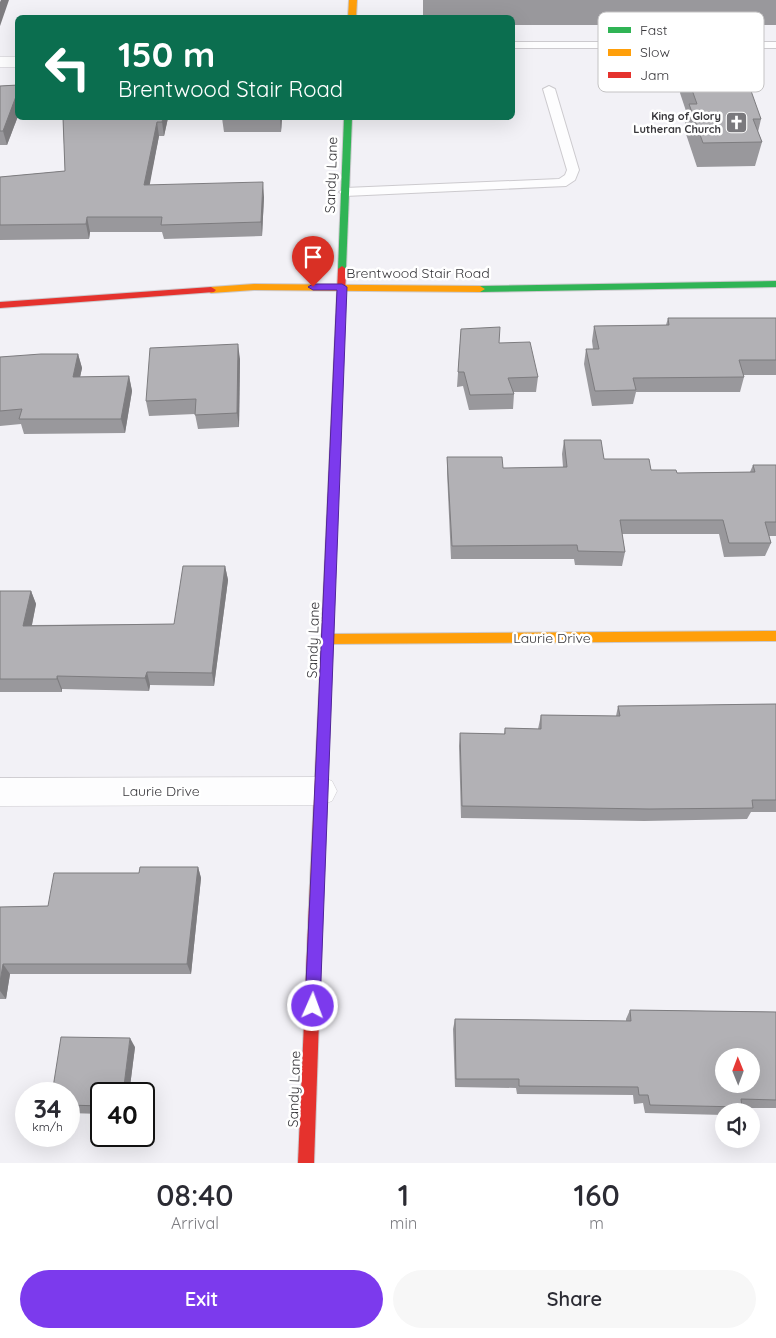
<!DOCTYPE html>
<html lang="en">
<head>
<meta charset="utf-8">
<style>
  :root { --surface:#fff; --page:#f7f7f7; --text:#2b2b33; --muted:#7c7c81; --accent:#7c3aed }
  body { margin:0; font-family:Quicksand,sans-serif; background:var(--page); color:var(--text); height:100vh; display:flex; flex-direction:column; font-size:19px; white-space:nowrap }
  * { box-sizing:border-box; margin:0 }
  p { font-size:16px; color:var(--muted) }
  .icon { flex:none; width:28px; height:28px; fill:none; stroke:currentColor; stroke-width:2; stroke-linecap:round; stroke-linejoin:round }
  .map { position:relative; height:1163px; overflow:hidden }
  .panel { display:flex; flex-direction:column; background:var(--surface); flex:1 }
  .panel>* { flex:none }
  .hud { position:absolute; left:15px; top:15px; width:500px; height:105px; border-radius:8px; box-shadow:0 5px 20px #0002; background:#0b6e4f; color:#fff; overflow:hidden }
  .needle { width:32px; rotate:359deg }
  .buttons { position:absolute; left:715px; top:1048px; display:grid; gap:10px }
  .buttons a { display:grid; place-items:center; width:45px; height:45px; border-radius:50%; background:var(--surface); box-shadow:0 5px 20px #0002; font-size:25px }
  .speed { position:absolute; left:15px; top:1082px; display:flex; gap:10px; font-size:25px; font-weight:700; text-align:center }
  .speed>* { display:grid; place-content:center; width:65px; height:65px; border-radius:50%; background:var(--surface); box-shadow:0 5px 20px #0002; line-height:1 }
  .speed small { font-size:12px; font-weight:400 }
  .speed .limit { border:2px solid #111; border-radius:8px; background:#fff; color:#111 }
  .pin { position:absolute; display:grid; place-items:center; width:42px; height:42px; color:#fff; margin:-51px -21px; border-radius:50% 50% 50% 0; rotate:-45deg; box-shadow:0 0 5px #0007 }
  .pin .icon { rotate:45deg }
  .me { position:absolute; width:55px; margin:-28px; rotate:2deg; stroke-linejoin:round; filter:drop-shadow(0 0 4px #0008) }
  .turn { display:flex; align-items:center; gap:18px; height:105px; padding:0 20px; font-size:22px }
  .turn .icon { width:65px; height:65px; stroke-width:2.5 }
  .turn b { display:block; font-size:35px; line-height:42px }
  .eta { display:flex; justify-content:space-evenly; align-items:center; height:85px; text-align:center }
  .eta b { font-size:30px; font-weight:600; line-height:35px }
  .primary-button { display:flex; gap:10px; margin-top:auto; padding:10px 20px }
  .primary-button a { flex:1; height:58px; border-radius:30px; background:var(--accent); color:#fff; font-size:20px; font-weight:600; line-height:58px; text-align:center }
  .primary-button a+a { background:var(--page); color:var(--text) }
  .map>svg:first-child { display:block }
</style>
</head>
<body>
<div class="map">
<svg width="776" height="1163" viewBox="0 0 776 1163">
  <rect width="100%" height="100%" fill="#f2f1f6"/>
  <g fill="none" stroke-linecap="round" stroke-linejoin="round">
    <defs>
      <g id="lane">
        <rect x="512" y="42" width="264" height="6"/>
        <polygon points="549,86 555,89 579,170 575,180 566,186 345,196 339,192 345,188 559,179 565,175 567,170 543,89"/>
      </g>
      <g id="street">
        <rect x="0" y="57" width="18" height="10"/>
        <polygon points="321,777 332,781 337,791 332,801 321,805 0,806 0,778"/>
      </g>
      <g id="fast">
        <polygon points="344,118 352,118 346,269 342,272 338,269"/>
        <polygon points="776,281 776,287 480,292 475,289 480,286"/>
      </g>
      <g id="slow">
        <polygon points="349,0 357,0 356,18 348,18"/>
        <polygon points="254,284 480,286 485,289 480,292 254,290 211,293 206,290 211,287"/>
        <polygon points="776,631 776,641 328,644 324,642 322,639 324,636 328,634"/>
        <polygon points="325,687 329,688 331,692 323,905 321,910 316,911 311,910 309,905 319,692 321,688"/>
      </g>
      <g id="jam">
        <polygon points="342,266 346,269 331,692 329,696 325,697 321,696 319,692 338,269"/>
        <polygon points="211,287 216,290 214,292 0,308 0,302"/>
        <polygon points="316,899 321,900 323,905 314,1163 298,1163 309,905 311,900"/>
      </g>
    </defs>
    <use href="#lane" stroke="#cccace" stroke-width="2"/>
    <use href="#street" stroke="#cccace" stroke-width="1"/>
    <use href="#fast" stroke="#cccace" stroke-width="2"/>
    <use href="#slow" stroke="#cccace" stroke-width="2"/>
    <use href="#jam" stroke="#cccace" stroke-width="2"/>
    <use href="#lane" fill="#fdfdfe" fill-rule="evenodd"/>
    <use href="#street" fill="#fdfdfe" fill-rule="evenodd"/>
    <use href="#fast" fill="#30b455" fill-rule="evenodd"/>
    <use href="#slow" fill="#ff9f0a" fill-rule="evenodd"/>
    <use href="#jam" fill="#e5322d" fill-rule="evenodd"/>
  </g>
  <g fill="#99989c">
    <polygon points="423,0 776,0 776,25 512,25 512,18 423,18"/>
    <polygon points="685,70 745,88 761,119 758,132 762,142 755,166 697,167 684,128 687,114 680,93"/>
    <polygon points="18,85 18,116 7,145 0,145 0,86"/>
    <polygon points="63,118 168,118 164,136 159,136 149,185 264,197 262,236 164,239 162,232 90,232 89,239 0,240 0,177 65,171"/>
    <polygon points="222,118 282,118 281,132 224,132"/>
    <polygon points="668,318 776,318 776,375 743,375 744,377 740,392 636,392 633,404 592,406 584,364 586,349 593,349 592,341 594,326 666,325"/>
    <polygon points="461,329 499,343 538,377 536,392 513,392 514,394 513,409 469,410 463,386 457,387"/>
    <polygon points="78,354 82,368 80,377 129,376 132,391 125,433 24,434 21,424 0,426 0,357"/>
    <polygon points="240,359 239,427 198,429 195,414 149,416 146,401"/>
    <polygon points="564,440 604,459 651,470 677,473 750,472 753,465 776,465 776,536 769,536 771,543 765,556 724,557 719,534 622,534 625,552 622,566 575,565 574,559 451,559 447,472 447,457 503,468 563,467 562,454"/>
    <polygon points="225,566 228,580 214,686 150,685 149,691 62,689 62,692 0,692 0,591 31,591 36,604 32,625 174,624"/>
    <polygon points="776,704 776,812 751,812 747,819 644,821 461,818 459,746 460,733 504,734 505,728 538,729 541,715 616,716 618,706"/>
    <polygon points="198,867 201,878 191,974 10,974 6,999 0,999 0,907 48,906 139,873"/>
    <polygon points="630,1010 776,1012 776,1108 742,1108 739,1111 724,1111 724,1115 645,1113 643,1103 634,1104 633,1095 517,1094 516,1088 455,1087 453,1029 455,1019 626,1021 626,1019"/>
    <polygon points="135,1047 129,1094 101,1094 101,1114 69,1113 69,1094"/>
  </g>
  <g fill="#7d7c7f">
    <polygon points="1,0 9,0 0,26 0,2"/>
    <polygon points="18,91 18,116 7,145 3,131"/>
    <polygon points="163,118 168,118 164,136 162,122"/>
    <polygon points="280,118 282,118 281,132"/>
    <polygon points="157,122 159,136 147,199 144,185"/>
    <polygon points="263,182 264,197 262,236 261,222"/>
    <polygon points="87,217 90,232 89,239 86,224"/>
    <polygon points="238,344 240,359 239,427 237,413"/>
    <polygon points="78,354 82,368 77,391 73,377"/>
    <polygon points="129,376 132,391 125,433 121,419"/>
    <polygon points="225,566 228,580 214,686 212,673"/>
    <polygon points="31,591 36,604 29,639 23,626"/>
    <polygon points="147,672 150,685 149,691 145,678"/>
    <polygon points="57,676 62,689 62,692 57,679"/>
    <polygon points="198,867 201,878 191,974 187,964"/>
    <polygon points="3,964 10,974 6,999 0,991 0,982"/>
    <polygon points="130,1038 135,1047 129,1094 123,1094"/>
  </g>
  <g fill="#b2b1b5" stroke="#7d7c7f" fill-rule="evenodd">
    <polygon points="738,69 745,88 750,88 761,119 753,119 762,142 703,143 689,104 697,104 685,70"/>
    <polygon points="18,85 18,91 3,131 0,131 0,86"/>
    <polygon points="63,118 163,118 162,122 157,122 144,185 263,182 261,222 161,225 162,217 87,217 86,224 0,225 0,177 65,171"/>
    <polygon points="668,318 776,318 776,360 739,360 744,377 633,378 636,390 595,391 586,349 599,349 594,326 669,325"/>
    <polygon points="500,327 499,343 530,342 538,377 508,378 514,394 470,395 464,372 458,372 461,329"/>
    <polygon points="238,344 237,413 195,415 196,399 146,401 150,348"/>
    <polygon points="41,354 78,354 73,377 129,376 121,419 19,419 22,409 0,411 0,357"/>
    <polygon points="564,440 601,440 604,459 649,459 651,470 676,470 677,473 755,472 753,465 776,465 776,522 765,522 771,543 729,543 723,520 620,520 625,552 578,551 577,545 452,546 447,457 502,457 503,468 567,467"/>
    <polygon points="183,566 225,566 212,673 147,672 145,678 57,676 57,679 0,679 0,591 31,591 23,626 174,624"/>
    <polygon points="776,704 776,800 752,800 753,808 649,809 462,806 460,733 505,734 505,728 541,729 541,715 620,716 618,706"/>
    <polygon points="140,867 198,867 187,964 3,964 0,982 0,907 48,906 54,873 139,873"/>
    <path d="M 630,1010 L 776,1012 L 776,1100 L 741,1099 L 742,1107 L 650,1105 L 648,1095 L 639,1095 L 638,1087 L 519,1086 L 519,1079 L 456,1079 L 455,1019 L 631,1021 ZM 724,1056 L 751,1056 L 751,1084 L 724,1084 Z"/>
    <polygon points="61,1037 130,1038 123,1094 101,1094 101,1106 69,1105 69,1094 52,1094"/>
  </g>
  <polygon fill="#7c3aed" stroke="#51269a" points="342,284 347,287 320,1006 318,1011 313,1013 308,1011 305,1006 337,290 313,290 308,287 313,284"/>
  <defs>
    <symbol id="church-square" viewBox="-11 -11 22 22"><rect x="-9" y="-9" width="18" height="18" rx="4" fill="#7a797d" stroke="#fff"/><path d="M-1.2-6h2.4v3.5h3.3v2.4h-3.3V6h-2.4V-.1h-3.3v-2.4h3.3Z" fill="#fff"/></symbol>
  </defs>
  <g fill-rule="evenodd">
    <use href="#church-square" x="724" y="110" width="25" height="25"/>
  </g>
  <g text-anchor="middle" stroke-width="5" stroke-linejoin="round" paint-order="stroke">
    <g font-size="11" font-weight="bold" fill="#39383c" stroke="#fff" text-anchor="end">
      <text x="721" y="120">King of Glory<tspan x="721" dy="13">Lutheran Church</tspan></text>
    </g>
    <g font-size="14" fill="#39383c" stroke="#fff">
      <text transform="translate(331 175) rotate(-88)" y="5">Sandy Lane</text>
      <text x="418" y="278">Brentwood Stair Road</text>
      <text x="552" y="643">Laurie Drive</text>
      <text transform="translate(313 640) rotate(-88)" y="5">Sandy Lane</text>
      <text x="161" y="796">Laurie Drive</text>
      <text transform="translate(294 1089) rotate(-88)" y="5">Sandy Lane</text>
    </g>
  </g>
  <rect x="598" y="12" width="166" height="80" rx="8" fill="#fff" stroke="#c4c3c4" stroke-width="1"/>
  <rect x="608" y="27" width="23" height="6" fill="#30b455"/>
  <rect x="608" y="49" width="23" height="7" fill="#ff9f0a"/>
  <rect x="608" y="72" width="23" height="6" fill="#e5322d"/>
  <g font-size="14" fill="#39383c">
    <text x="640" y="35">Fast</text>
    <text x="640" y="57">Slow</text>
    <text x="640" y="80">Jam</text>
  </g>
</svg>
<div class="buttons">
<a><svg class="needle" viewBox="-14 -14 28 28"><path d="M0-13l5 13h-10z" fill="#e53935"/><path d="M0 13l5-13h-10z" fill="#7c7c81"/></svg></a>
<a><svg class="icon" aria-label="sound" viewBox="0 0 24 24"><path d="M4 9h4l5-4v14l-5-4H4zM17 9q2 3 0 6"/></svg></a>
</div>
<div class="speed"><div>34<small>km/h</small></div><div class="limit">40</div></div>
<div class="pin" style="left:313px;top:287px;background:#d93025"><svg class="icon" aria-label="arrive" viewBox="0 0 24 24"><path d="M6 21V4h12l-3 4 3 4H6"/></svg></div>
<svg class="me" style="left:313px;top:1006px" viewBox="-20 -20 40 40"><circle r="17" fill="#7c3aed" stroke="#fff" stroke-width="3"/><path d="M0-11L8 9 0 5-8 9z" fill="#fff"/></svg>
<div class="hud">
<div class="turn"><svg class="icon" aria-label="left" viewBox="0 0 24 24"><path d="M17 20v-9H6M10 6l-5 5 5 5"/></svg><div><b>150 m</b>Brentwood Stair Road</div></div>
</div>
</div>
<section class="panel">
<div class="eta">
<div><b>08:40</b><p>Arrival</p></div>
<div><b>1</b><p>min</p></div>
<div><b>160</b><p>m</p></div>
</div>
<div class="primary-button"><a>Exit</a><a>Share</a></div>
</section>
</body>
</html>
